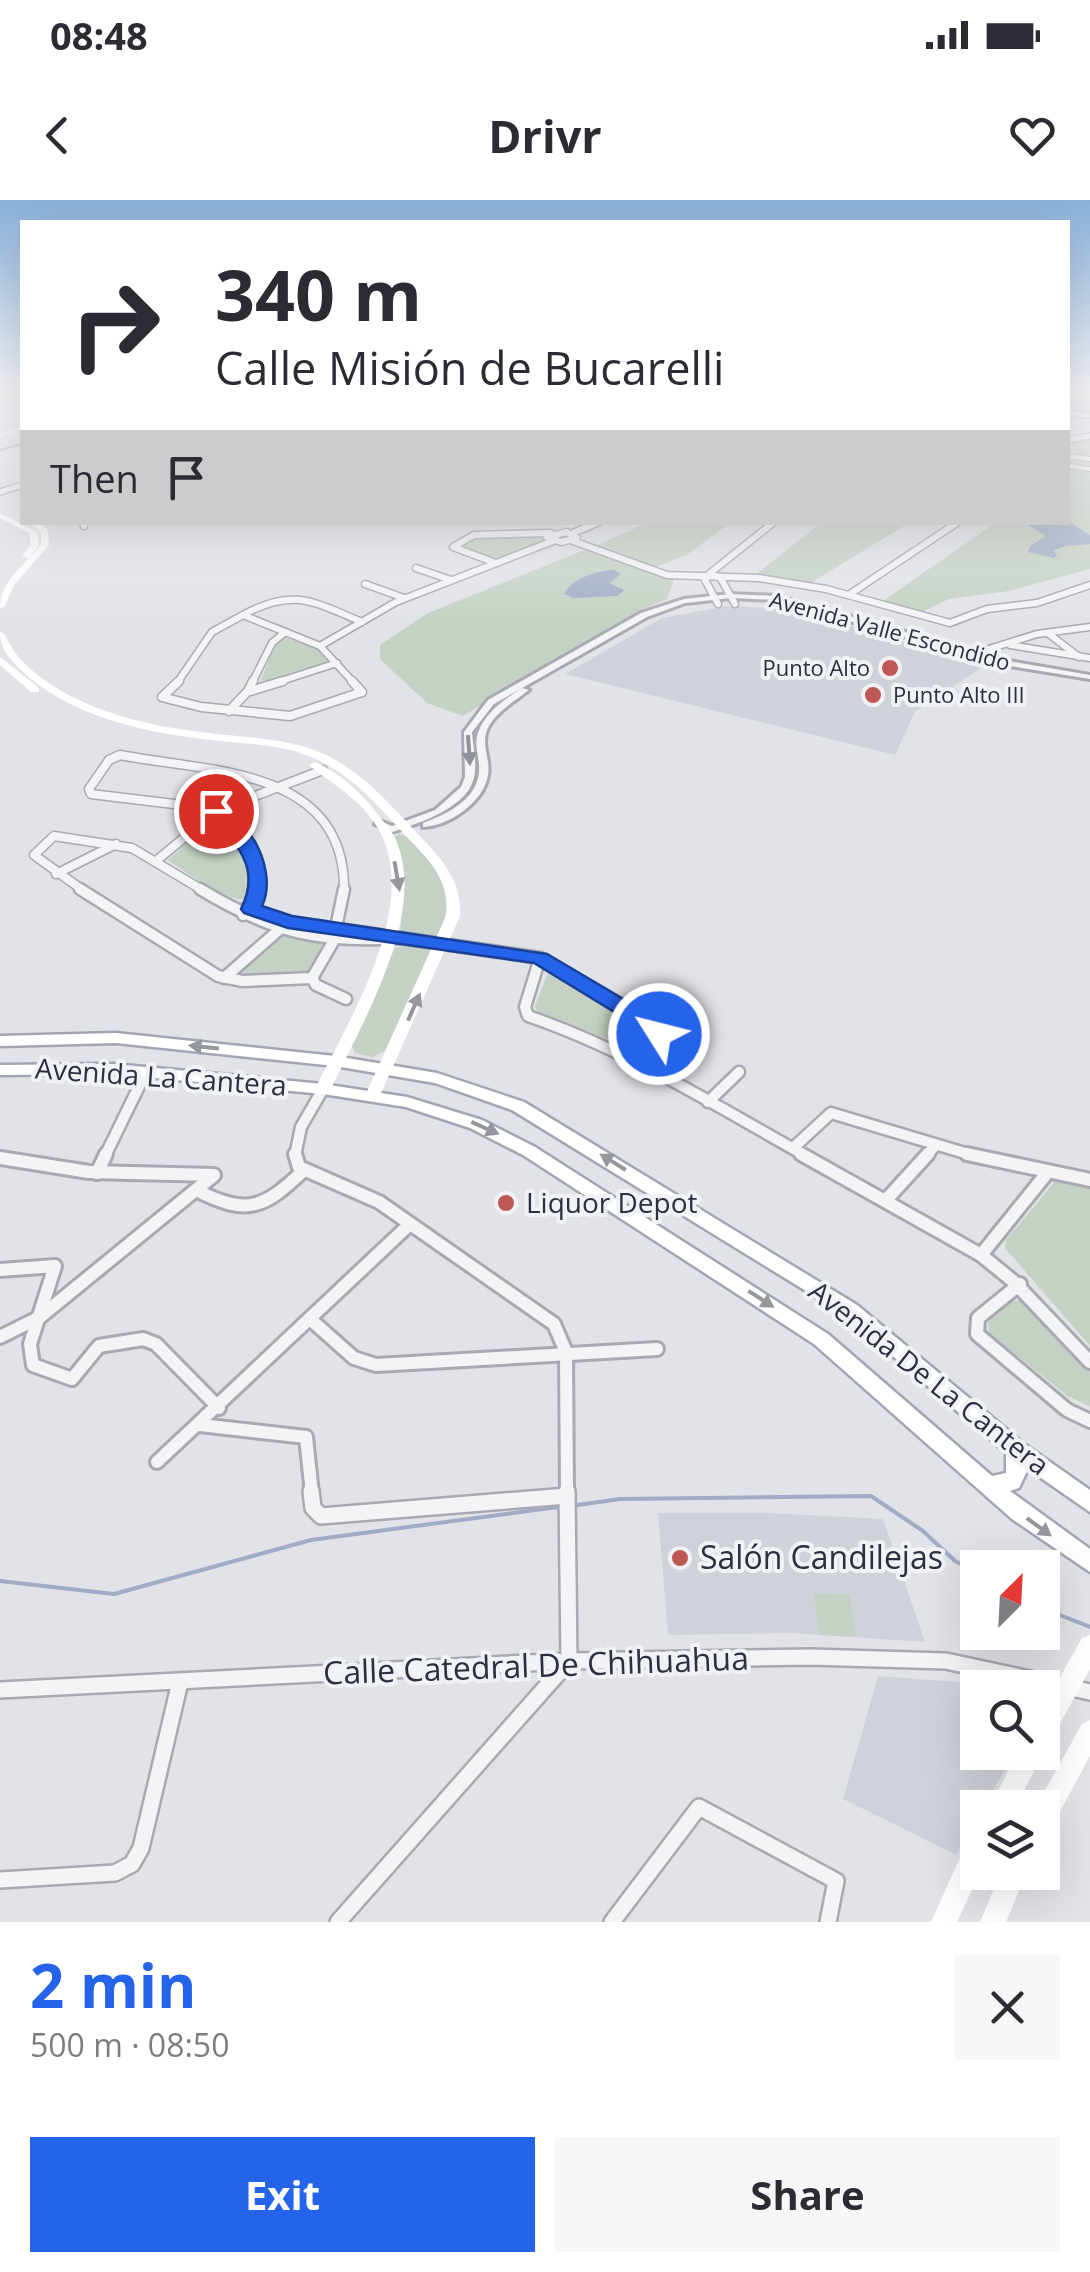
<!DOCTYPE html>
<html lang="en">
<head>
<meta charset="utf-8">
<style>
  :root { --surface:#fff; --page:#f7f7f7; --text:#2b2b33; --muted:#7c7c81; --accent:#2563eb }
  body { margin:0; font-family:"Open Sans",sans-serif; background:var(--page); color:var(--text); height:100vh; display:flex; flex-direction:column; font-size:38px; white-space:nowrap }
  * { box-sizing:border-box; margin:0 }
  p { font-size:32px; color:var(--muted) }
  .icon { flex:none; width:55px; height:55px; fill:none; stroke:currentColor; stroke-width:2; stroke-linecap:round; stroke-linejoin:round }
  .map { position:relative; height:1722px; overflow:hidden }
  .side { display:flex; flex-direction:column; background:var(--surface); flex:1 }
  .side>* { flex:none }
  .top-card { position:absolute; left:20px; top:20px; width:1050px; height:305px; border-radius:0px; box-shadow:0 10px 40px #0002; background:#fff; color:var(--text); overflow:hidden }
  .needle { width:65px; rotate:24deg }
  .buttons { position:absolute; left:960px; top:1350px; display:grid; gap:20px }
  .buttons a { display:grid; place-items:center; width:100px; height:100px; border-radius:0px; background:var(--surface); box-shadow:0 10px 40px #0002; font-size:50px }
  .pin { position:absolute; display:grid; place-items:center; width:85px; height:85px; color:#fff; margin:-42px; border:5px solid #fff; border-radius:50%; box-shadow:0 2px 10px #0007 }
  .me { position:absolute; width:110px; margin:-55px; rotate:306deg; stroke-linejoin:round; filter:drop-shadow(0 0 8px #0008) }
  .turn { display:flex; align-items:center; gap:35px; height:210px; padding:0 30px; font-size:45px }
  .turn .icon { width:130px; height:130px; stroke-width:2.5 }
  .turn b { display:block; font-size:70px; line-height:85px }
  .then { display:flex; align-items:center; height:95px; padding:0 30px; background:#0003; gap:20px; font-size:38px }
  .round { display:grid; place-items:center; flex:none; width:105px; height:105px; border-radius:0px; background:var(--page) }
  .headline { display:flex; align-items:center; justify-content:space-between; height:170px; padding:0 30px }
  h1 { font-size:60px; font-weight:700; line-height:75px; color:var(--accent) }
  .primary-button { display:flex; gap:20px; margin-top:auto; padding:20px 30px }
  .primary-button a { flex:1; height:115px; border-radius:0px; background:var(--accent); color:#fff; font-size:40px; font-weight:700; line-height:115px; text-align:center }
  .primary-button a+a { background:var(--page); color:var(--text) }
  .status { display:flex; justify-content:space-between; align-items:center; height:70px; padding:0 50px; background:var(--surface); direction:ltr }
  .status svg { height:28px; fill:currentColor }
  header { display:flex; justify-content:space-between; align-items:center; height:130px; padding:0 30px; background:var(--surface); font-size:45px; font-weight:700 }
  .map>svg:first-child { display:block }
</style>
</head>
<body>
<div class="status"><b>08:48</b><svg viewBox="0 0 49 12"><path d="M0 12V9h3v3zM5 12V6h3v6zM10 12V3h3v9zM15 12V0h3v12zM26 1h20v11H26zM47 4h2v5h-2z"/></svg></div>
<header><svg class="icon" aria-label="back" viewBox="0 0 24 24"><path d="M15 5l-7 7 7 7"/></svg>Drivr<svg class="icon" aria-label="heart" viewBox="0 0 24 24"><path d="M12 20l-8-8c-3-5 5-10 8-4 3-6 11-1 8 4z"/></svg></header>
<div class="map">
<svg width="1090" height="1722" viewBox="0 0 1090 1722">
  <rect width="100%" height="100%" fill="#e2e3e8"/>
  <g fill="#d0d2da">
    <polygon points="727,406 787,409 819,416 984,466 915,512 895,555 565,474 662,418"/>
    <polygon points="658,1313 769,1313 883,1319 925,1442 790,1433 668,1435"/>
    <polygon points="878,1476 1026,1487 978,1488 978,1552 1015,1553 983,1607 978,1608 977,1617 956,1655 843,1599"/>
  </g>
  <g fill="#c5d1c4">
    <polygon points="1090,237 1090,369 1009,391 949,399 922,412 883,401 995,323 1068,322 1068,241"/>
    <polygon points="647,323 730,323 688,354 654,368 595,346"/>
    <polygon points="821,323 909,323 809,384 755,375"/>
    <polygon points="542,336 543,342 499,359 458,348 471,337"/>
    <polygon points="587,349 674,379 667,399 643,409 463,516 427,503 380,459 380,445 428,413"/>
    <polygon points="284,437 318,449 329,463 270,481 261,480 275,445"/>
    <path d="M 219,618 C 245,641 255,662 254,697 C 238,710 185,672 168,660 L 210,621 Z"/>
    <path d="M 399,634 L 406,636 C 438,669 462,693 436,738 L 400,733 L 404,690 L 395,637 Z"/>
    <polygon points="286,733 325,742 311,771 243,775 241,767"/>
    <polygon points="412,744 431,751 385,851 372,857 355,853 351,844 395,748"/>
    <polygon points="548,773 555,773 655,831 639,846 630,848 537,811 535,806"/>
    <polygon points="1056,980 1090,988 1090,1146 1005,1048 1006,1040"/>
    <polygon points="1018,1100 1026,1101 1090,1171 1090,1206 1067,1196 989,1133 988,1122 1009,1102"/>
    <polygon points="814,1393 850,1395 856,1437 819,1435"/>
  </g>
  <g fill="#a1abc4">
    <polygon points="1069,322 1090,335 1090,344 1065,346 1053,351 1057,355 1054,358 1028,352 1030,346 1046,336 1025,323"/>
    <path d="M 614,370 L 621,374 L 609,383 L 624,390 L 618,396 L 573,398 L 564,394 C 571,379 597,370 614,370 Z"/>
  </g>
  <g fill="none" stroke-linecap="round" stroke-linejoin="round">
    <g stroke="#a1abc4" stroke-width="2.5">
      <polyline points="1068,200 1090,201"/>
      <polyline points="0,250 22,244"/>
    </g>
    <g stroke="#a1abc4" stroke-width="4">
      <polyline points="571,1306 620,1299 871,1296 923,1331 955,1361 978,1373"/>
      <polyline points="0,1381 114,1394 311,1340 558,1307"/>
      <polyline points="1042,1408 1090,1427"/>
    </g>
    <defs>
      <g id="pedestrian">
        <polyline points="1068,256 1090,259"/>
        <polyline points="1068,266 1090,269"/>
      </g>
      <g id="minor-far5">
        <polyline points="1082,189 1090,190"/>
        <polyline points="0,197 20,194"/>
        <polyline points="1068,214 1090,215"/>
        <polyline points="1068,240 1090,236"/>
        <polyline points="0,292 22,285"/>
      </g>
      <g id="minor-far4">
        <polyline points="82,322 84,326"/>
        <polygon points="567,332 577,338 561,342 547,337"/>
        <polyline points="573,333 599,322"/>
        <polyline points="573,341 667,375 759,378 826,389 950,423 987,409 1037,403 1090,385"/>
        <polyline points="496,363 453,347 474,335 551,333"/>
        <polyline points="416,368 451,380"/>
        <polyline points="715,376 720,377 735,404"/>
        <polyline points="365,384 404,398"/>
        <polyline points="850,394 958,322"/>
        <polyline points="718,404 704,378 774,322"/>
        <polyline points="243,415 320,446 354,483"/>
        <path d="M 243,415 C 293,387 314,402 362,422"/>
        <polyline points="1049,434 1079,457"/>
        <polyline points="1010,445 1090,458"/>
        <polyline points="320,446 396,402 553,341"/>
        <polyline points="989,449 1037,434 1090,427"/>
        <polyline points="177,483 212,432 243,415"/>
        <polyline points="252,483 272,443 285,432"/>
        <polyline points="275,483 337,463"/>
      </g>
      <g id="minor-far3">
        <polyline points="179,481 162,497 201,507 290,516 362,492 352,481"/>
        <polyline points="248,491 253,481"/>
        <polyline points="229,511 247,492 283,481"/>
        <polyline points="156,661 216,611 323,570"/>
        <polyline points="56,674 116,644"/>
        <polyline points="84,691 34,655 54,636 132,648 204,691"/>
        <path d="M 258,691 C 258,654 240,624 207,608 L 91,594 L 89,589 L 109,560 L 120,555 C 206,572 346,566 344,691"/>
      </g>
      <g id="minor-far2">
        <polyline points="80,689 218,776 242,781 312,778 316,785 346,799"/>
        <path d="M 200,689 C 273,733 318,744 404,738"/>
        <polyline points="246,708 289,722 540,758 659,831 632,859"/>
        <polyline points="243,715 258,699 259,689"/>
        <path d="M 540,758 L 525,807 L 528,816 C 627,850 715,905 806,956"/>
        <polyline points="224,778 280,729"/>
        <polyline points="312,778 333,742 344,689"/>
        <polyline points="708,902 739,872"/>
        <polyline points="793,948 831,913 975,956"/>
        <polyline points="105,956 146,872"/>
        <polyline points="295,956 301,927 323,889"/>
        <polyline points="926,956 936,945"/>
      </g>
      <g id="minor-far1">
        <polyline points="295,954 299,967 379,1002 554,1124 566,1152 567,1294"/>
        <polyline points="801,954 981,1055 1013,1081 1090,1162"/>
        <polyline points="967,954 1090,980"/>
        <polyline points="0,958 89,972 214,975 40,1117 0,1137"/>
        <polyline points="97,973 106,954"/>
        <path d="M 198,991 C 248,1016 264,1008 303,971"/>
        <polyline points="886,1000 928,954"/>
        <polyline points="981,1055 1047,973"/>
        <polyline points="0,1070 55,1066 30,1144 33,1165 72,1179 99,1146 143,1139 156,1144 219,1208"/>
        <polyline points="1020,1084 978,1118 977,1134 1067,1210 1090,1221"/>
        <polyline points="310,1119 354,1158 376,1165 657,1149"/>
        <polyline points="200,1225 306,1237 312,1294"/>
        <polyline points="157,1262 410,1024"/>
      </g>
      <g id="minor">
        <polyline points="311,1291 313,1308 321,1316 567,1296"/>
        <polyline points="0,1490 569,1461 811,1457 946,1461 1090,1492"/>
        <polyline points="0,1680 115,1673 132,1664 141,1648 180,1482"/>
        <polyline points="338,1722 569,1461 567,1291"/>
        <polyline points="612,1722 699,1607 836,1681 828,1722"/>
      </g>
      <g id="tertiary">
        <path d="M 731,394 L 777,396 L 1008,461 L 1090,475 L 1090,479 L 1004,465 L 777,400 L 731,398 L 685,403 L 647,417 L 494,504 L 472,532 C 473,547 478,567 473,581 C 464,609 417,624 392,632 L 375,624 L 380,621 L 392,626 L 435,610 L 461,587 L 465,577 L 464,532 L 488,500 L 641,413 L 684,399 Z"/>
        <path d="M 522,488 L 529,490 C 515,501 497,511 488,528 C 480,544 491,559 488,575 C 484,602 449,626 423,627 L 423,623 C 450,613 482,597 479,564 C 478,553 474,544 478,533 C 485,512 505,499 522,488 Z"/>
      </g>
      <polygon id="primary" points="116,833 335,856 437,873 524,902 857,1105 1023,1243 1090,1290 1090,1312 1028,1269 1019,1288 1010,1291 1090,1349 1090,1372 1012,1319 814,1144 523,955 470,928 406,907 323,894 113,874 0,875 0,865 113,864 323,884 407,897 482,920 535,947 828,1134 992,1276 1006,1273 1006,1253 845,1115 512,910 435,883 335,866 116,843 0,846 0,836"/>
    </defs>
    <use href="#pedestrian" stroke="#a8a9b2" stroke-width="6"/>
    <use href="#minor-far5" stroke="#a8a9b2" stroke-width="8"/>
    <use href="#minor-far4" stroke="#a8a9b2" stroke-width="9"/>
    <use href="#minor-far3" stroke="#a8a9b2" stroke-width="11"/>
    <use href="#minor-far2" stroke="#a8a9b2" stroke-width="15"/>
    <use href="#minor-far1" stroke="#a8a9b2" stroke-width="18"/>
    <use href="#minor" stroke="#a8a9b2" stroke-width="20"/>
    <use href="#tertiary" stroke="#a8a9b2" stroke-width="6"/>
    <use href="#primary" stroke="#a2a6b3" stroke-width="5"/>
    <use href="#pedestrian" stroke="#f4f4f7" stroke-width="4"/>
    <use href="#minor-far5" stroke="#f4f4f7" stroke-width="5"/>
    <use href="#minor-far4" stroke="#f4f4f7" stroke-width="6"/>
    <use href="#minor-far3" stroke="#f4f4f7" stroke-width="8"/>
    <use href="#minor-far2" stroke="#f4f4f7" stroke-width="10"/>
    <use href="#minor-far1" stroke="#f4f4f7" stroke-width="12"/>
    <use href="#minor" stroke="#f4f4f7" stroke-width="15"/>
    <use href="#tertiary" fill="#f4f4f7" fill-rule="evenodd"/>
    <g fill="#fff" fill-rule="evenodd">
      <polygon points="22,226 22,230 0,238 0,234"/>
      <path d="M 0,313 L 37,332 L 39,345 L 29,358 L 41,345 L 41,333 L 31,322 L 40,322 L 48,330 L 49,345 L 14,385 L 5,406 L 0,409 C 0,386 14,374 29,358 L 22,356 L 31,345 L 29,333 L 0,318 Z"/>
      <path d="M 0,432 L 3,433 C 9,442 13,451 20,459 C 67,508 144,526 209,533 C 247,538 287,538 322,553 C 360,570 388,602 415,631 C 440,657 462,679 460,716 L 378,900 L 373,901 L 365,896 L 446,716 C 450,681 431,662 408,638 C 379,607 350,572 309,556 C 278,544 244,544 211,540 C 148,533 69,517 21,470 C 10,459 0,449 0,432 Z"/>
      <polygon points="0,457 39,488 39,492 31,492 0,465"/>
      <path d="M 315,562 C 340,573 363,594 379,616 C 384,622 389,628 393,634 C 432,708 362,822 331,889 L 323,894 L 315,889 C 348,822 417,712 382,636 C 368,605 337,587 311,567 L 309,565 Z"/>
      <polygon points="1090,1435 1090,1469 1050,1542 1042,1546 1042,1509 1082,1438"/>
      <polygon points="1090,1520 1090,1556 1051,1628 1042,1631 1042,1608 1035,1608 1082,1524"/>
      <polygon points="1042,1548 1044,1552 1015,1608 989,1608 1018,1552 1042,1552"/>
      <polygon points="978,1635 978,1672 980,1672 957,1722 931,1722 969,1638"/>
      <polygon points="1001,1672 1027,1672 1006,1722 980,1722"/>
    </g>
    <use href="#primary" fill="#fff" fill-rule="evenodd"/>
  </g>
  <defs><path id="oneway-solid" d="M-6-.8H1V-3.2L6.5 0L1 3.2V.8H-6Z" transform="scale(2.5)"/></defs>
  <use fill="#90929a" href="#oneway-solid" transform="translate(469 550) rotate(86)"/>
  <g fill="#96979e">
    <use href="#oneway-solid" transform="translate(397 676) rotate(80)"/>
    <use href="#oneway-solid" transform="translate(414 807) rotate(-66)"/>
    <use href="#oneway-solid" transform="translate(204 847) rotate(-174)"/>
    <use href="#oneway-solid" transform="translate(485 928) rotate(24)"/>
    <use href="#oneway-solid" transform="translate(613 962) rotate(-148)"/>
    <use href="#oneway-solid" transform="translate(761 1099) rotate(33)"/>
    <use href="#oneway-solid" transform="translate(1039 1327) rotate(36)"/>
  </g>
  <linearGradient id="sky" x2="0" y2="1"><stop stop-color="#8bb0da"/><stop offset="0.44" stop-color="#f2f2f5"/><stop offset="1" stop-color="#f2f2f5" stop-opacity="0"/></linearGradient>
  <rect width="1090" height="430" fill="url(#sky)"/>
  <path fill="#2563eb" stroke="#184099" stroke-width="2.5" d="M 216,606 C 251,618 278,672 262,706 L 292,716 L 547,754 L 664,823 L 670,834 L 659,841 L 651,839 L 647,832 L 534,763 L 288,728 L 244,713 L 241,709 C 263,665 233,641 207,611 Z"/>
  <g fill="#bf5855" stroke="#f1f2f6" stroke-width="4">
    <circle cx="890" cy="468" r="10"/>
    <circle cx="873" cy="495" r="10"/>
    <circle cx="506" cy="1003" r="10"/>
    <circle cx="680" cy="1358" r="10"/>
  </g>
  <g text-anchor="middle" stroke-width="8" stroke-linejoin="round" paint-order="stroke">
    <g font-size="22" fill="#2c2f3e" stroke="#f1f2f6">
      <text transform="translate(890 431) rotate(15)" y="8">Avenida Valle Escondido</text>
    </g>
    <g font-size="22" fill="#2c2f3e" stroke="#f1f2f6" text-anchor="end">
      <text x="870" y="476">Punto Alto</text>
      <text x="893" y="503" text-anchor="start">Punto Alto III</text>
    </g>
    <g font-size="28" fill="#2c2f3e" stroke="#f1f2f6">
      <text transform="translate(161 877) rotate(4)" y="10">Avenida La Cantera</text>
      <text transform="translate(929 1178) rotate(38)" y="10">Avenida De La Cantera</text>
    </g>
    <g font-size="28" fill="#2c2f3e" stroke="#f1f2f6" text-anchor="start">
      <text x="526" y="1013">Liquor Depot</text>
    </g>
    <g font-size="32" fill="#2c2f3e" stroke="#f1f2f6" text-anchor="start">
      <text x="700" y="1369">Salón Candilejas</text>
    </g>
    <g font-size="32" fill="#2c2f3e" stroke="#f1f2f6">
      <text transform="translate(536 1466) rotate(-2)" y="11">Calle Catedral De Chihuahua</text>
    </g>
  </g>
</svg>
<div class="buttons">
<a><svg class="needle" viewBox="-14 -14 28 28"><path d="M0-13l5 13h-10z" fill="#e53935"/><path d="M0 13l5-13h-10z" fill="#7c7c81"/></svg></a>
<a><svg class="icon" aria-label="search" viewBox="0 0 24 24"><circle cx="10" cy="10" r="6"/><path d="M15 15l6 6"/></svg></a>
<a><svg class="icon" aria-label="layers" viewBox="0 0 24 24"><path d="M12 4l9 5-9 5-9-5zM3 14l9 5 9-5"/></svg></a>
</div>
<div class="pin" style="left:216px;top:611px;background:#d93025"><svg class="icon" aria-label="arrive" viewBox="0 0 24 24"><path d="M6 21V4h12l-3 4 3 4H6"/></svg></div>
<svg class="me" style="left:659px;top:834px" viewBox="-20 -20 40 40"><circle r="17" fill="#2563eb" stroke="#fff" stroke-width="3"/><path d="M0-11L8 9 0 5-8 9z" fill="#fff"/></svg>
<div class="top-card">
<div class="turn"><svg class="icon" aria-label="right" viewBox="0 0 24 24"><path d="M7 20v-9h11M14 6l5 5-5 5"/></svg><div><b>340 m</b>Calle Misión de Bucarelli</div></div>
<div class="then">Then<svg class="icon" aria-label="arrive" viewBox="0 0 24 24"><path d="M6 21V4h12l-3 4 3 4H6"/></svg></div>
</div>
</div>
<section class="side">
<div class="headline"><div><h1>2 min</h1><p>500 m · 08:50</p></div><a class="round"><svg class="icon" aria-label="close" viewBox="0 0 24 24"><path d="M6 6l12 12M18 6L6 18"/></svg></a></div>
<div class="primary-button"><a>Exit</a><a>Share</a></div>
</section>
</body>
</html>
